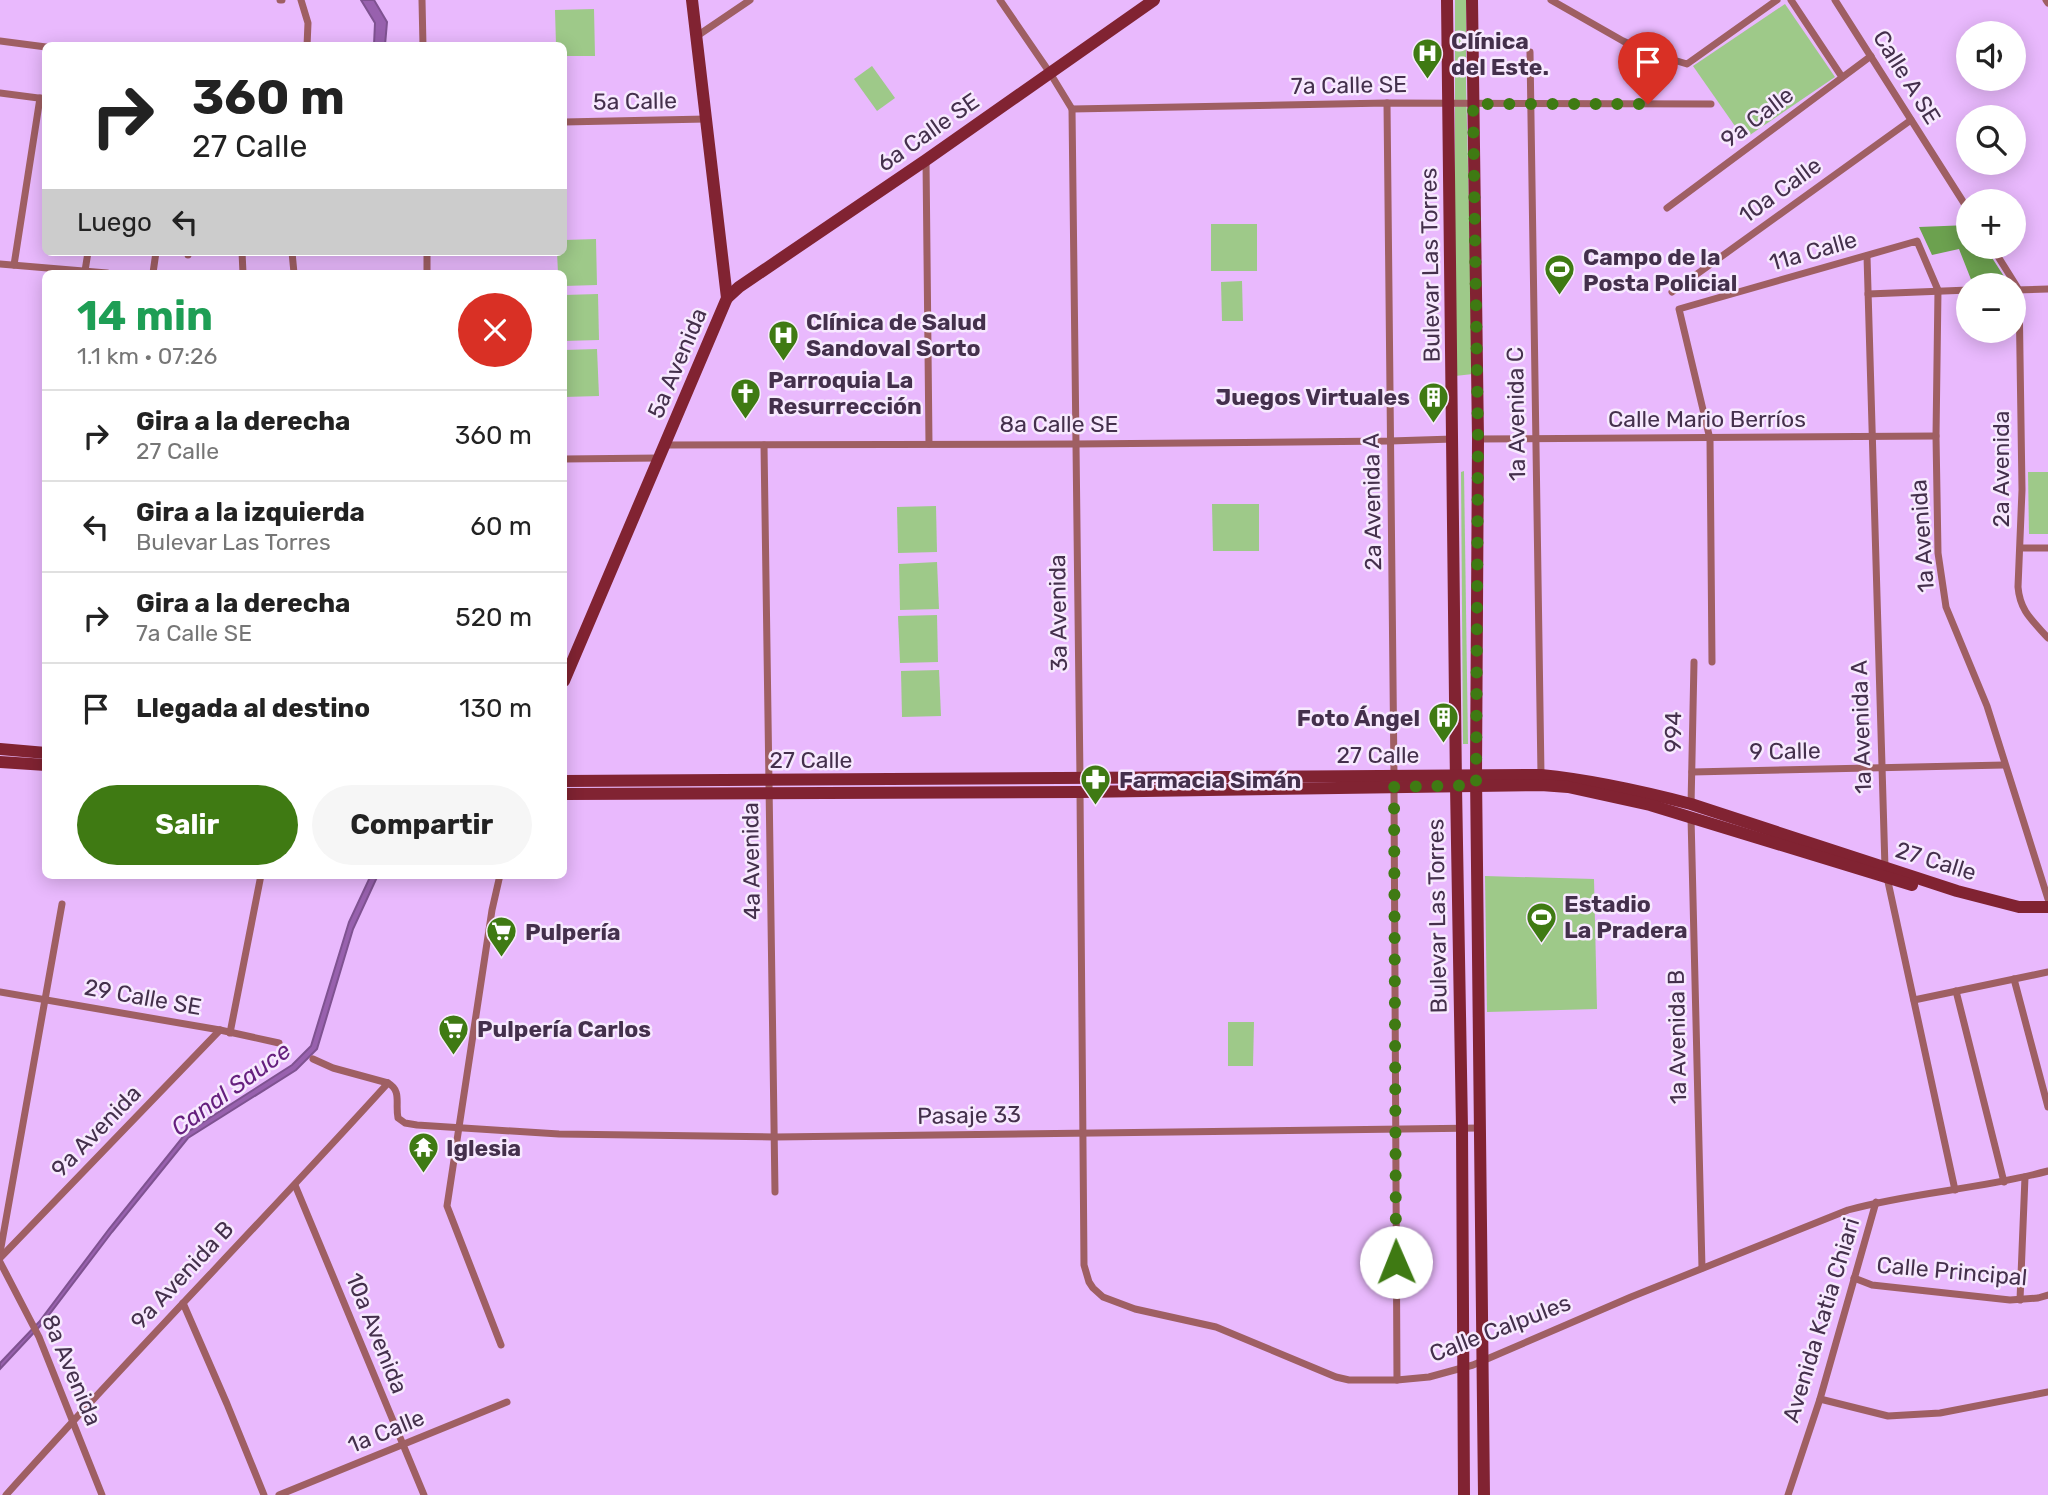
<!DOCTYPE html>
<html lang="es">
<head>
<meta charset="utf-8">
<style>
  :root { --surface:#fff; --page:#f6f6f6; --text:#222; --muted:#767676; --line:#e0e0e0; --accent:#3f7a13 }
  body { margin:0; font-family:Rubik,sans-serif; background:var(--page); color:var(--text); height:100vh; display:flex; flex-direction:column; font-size:26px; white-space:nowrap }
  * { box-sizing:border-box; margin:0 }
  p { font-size:23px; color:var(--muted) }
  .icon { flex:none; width:38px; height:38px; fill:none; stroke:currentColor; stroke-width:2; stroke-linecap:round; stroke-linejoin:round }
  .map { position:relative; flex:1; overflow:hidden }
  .sheet { position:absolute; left:42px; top:270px; width:525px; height:609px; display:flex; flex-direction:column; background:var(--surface); border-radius:10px; box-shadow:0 4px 18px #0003 }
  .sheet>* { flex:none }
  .hud { position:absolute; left:42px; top:42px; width:525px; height:214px; border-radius:10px; box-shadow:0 4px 18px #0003; background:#fff; color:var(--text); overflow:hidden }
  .controls { position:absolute; left:1956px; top:21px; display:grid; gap:14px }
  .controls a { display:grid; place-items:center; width:70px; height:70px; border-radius:50%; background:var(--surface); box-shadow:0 4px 18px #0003; font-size:35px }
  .pin { position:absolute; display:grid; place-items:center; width:60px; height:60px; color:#fff; margin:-72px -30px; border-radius:50% 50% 50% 0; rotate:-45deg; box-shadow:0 0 7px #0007 }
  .pin .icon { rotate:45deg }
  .me { position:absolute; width:77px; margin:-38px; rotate:359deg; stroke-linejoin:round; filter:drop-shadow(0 0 5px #0008) }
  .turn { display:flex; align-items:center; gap:24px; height:147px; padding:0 35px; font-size:32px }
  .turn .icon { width:91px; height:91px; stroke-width:2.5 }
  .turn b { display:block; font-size:49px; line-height:60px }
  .then { display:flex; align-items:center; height:66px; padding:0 35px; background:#0003; gap:14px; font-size:26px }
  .round { display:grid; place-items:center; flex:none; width:74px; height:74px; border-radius:37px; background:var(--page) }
  .head { display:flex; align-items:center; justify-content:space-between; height:119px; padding:0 35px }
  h1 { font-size:42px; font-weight:700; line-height:52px; color:#1e9e55 }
  .primary-button { display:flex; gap:14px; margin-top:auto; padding:14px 35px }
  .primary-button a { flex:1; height:80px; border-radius:42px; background:var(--accent); color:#fff; font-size:28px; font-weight:700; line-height:80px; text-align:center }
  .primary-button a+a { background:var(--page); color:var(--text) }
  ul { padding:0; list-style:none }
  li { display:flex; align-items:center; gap:21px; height:91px; padding:0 35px; border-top:2px solid var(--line) }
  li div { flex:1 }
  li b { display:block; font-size:26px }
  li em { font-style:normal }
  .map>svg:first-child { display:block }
</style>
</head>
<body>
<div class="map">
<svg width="2048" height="1495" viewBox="0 0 2048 1495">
  <rect width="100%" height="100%" fill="#e9b9fd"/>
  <g fill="#9ec989">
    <polygon points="1455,0 1466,0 1466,84 1473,374 1455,376"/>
    <polygon points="1785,4 1835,77 1744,139 1693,66"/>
    <polygon points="594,9 595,56 564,56 564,46 556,45 555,10"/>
    <polygon points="872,66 895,98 877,111 854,79"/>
    <rect x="1211" y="224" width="46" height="47"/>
    <polygon points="596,239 597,285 564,286 564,273 558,273 557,252 564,252 564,240"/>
    <polygon points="1242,281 1243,321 1222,321 1221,282"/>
    <polygon points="598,294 599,340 564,341 564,295"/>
    <polygon points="597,349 599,396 564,397 564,350"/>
    <polygon points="1464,471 1468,744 1463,744 1461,472"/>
    <polygon points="2028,472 2048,472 2048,534 2029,534"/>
    <polygon points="1212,504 1259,504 1259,551 1213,551"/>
    <polygon points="936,506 937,552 898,553 897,507"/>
    <polygon points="937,562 939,609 900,610 899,564"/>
    <polygon points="937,615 938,662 900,663 898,616"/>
    <polygon points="939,670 941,716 902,717 901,671"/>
    <polygon points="1485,876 1594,879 1597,1009 1487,1012"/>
    <polygon points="1228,1022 1254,1022 1253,1066 1228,1066"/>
  </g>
  <polygon fill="#6ca14f" points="1969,225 1969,247 1985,247 2007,281 1972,282 1959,249 1932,255 1919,227"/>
  <g fill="#9861ae" stroke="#7f5291" stroke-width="2">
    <polygon points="361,0 374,0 387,22 385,45 374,45 375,23"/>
    <polygon points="371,875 378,875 353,929 317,1049 296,1070 188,1138 112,1232 42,1324 0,1369 0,1363 39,1322 109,1229 186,1133 292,1065 311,1046 349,922"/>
  </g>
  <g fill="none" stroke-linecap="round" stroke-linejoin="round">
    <g stroke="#9f5f63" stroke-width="7">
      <polyline points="280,0 282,0"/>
      <polyline points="301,0 308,23 307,46"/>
      <polyline points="422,0 423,46"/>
      <polyline points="1000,0 1050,73 1072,109 1080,779"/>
      <polyline points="1551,0 1623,41 1644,51 1687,64 1777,0"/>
      <polyline points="1791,0 1842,77"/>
      <polyline points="1835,0 1969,211"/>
      <polyline points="2046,0 2048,3"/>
      <polyline points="697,36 750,0"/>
      <polyline points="0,41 46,47"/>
      <polyline points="1530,52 1541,775"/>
      <polyline points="0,93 46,99"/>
      <polyline points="1387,103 1394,776"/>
      <polyline points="1072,109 1387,103 1711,104"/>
      <polyline points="564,122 706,119"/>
      <polyline points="926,160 929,444"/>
      <polyline points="1667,208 1871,56"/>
      <path d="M 1992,247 L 2019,290 L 2022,490 L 2018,587 C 2020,611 2032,620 2048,638"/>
      <polyline points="242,252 243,273"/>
      <polyline points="292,252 294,273"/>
      <polyline points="427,252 427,273"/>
      <polyline points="188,255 188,252"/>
      <polyline points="1867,256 1885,868 1955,1190"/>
      <polyline points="0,264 107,273"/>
      <polyline points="14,265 40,98"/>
      <polyline points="85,271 88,252"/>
      <polyline points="153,273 156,252"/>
      <polyline points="2015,290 2048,289"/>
      <polyline points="1672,292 1911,120"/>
      <polyline points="1868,294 1969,290"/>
      <polyline points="1478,439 1936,436"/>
      <polyline points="664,445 1076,444 1390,441 1453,439"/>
      <polyline points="764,445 775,1192"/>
      <polyline points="564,459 659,458"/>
      <polyline points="2021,548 2048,548"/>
      <polyline points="1712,662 1710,439 1679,309 1917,241 1938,290 1936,436 1938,553 1946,607 1987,706 2048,899"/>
      <polyline points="1692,772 2004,765"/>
      <polyline points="1394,787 1397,1380"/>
      <path d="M 1080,791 L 1084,1265 L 1089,1282 L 1093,1288 L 1103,1297 L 1135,1309 L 1216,1327 L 1336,1377 L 1349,1380 L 1397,1380 L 1429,1377 L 1473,1365 L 1631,1297 L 1848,1210 C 1913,1192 1982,1189 2048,1171"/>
      <polyline points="1691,806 1694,662"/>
      <polyline points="1691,817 1702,1268"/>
      <polyline points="500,875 492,910 447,1206 501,1345"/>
      <polyline points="2014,979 2048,1107"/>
      <polyline points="1956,991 2004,1182"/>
      <polyline points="0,992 220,1030 279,1043"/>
      <polyline points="1914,1000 2048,972"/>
      <polyline points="230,1033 261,875"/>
      <path d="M 313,1059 L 333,1068 L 388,1083 C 402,1091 395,1103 398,1118 L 405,1123 L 417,1125 L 559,1134 L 774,1137 L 1480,1128"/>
      <polyline points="295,1185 424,1495"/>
      <polyline points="0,1253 62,904"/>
      <polyline points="0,1258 220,1030"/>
      <polyline points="0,1262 39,1337 102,1495"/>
      <polyline points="1854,1278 1872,1285 2010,1300 2038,1298 2048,1295"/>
      <polyline points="2020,1300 2025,1177"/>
      <polyline points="183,1303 227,1404 264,1495"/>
      <polyline points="1820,1399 1888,1416 1940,1413 2048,1392"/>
      <path d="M 6,1495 C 131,1355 262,1222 388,1083"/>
      <polyline points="279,1495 507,1402"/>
      <polyline points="1788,1495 1820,1399 1876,1202"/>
    </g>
    <g stroke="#812332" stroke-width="12">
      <polyline points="1447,0 1456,786 1462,1128 1464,1495"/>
      <polyline points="1472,0 1478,439 1476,775 1484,1495"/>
      <polyline points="727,298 739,287 926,160 1154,0"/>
      <polyline points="564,681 727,298 692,0"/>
      <polyline points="0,749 46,753"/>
      <polyline points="0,762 46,765"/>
      <path d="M 564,781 L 1541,775 C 1592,780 1641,791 1691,804 L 1957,891 L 2019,907 L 2048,907"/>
      <polyline points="564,794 1080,792 1541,785 1568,787 1650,805 1912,885"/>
    </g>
  </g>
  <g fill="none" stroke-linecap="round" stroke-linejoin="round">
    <polyline stroke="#3f7a13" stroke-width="12" stroke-dasharray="0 21.6" points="1396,1262 1394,787 1476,785 1478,439 1473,104 1648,104"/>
  </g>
  <defs>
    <symbol id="hospital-pin" viewBox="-11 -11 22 30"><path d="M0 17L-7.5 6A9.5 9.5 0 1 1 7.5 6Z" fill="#3f7a13" stroke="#f7e9fe"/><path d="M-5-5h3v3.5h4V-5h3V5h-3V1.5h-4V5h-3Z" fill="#fff"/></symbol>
    <symbol id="stadium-pin" viewBox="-11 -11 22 30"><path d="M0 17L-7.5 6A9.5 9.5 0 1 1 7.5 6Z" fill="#3f7a13" stroke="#f7e9fe"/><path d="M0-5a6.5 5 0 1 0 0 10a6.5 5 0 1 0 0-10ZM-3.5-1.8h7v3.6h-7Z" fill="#fff"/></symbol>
    <symbol id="church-pin" viewBox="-11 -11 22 30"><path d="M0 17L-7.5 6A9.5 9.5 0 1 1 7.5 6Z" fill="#3f7a13" stroke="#f7e9fe"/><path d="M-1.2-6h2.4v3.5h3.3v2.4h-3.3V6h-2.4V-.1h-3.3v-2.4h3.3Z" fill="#fff"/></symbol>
    <symbol id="building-pin" viewBox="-11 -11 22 30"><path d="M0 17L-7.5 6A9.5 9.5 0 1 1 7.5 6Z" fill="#3f7a13" stroke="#f7e9fe"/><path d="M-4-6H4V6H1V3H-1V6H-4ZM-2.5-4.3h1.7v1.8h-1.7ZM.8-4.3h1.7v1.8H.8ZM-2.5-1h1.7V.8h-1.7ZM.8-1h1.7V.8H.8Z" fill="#fff"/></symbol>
    <symbol id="pharmacy-pin" viewBox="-11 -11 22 30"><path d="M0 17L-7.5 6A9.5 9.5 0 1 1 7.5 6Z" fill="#3f7a13" stroke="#f7e9fe"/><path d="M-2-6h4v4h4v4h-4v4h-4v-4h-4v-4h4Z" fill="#fff"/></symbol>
    <symbol id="supermarket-pin" viewBox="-11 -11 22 30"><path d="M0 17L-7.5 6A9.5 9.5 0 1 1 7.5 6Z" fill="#3f7a13" stroke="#f7e9fe"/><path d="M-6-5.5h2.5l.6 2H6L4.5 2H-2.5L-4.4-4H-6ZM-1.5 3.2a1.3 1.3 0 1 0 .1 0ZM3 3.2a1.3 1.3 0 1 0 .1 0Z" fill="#fff"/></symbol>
    <symbol id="temple-pin" viewBox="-11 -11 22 30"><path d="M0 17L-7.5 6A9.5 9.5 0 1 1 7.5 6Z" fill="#3f7a13" stroke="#f7e9fe"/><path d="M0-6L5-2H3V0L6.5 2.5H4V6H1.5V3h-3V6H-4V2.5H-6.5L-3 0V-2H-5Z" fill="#fff"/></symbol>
  </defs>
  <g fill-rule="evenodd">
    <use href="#hospital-pin" x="1410" y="36" width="35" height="47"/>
    <use href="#stadium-pin" x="1542" y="252" width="35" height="47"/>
    <use href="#hospital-pin" x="766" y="318" width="35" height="47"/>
    <use href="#church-pin" x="728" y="376" width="35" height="47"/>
    <use href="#building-pin" x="1416" y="380" width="35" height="47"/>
    <use href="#building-pin" x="1426" y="700" width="35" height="47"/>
    <use href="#pharmacy-pin" x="1078" y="762" width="35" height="47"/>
    <use href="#stadium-pin" x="1524" y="900" width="35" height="47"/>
    <use href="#supermarket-pin" x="484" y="914" width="35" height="47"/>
    <use href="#supermarket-pin" x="436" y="1012" width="35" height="47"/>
    <use href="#temple-pin" x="406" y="1130" width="35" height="47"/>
  </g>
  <g text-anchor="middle" stroke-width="5" stroke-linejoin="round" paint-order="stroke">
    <g font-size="23" font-weight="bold" fill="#44304c" stroke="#f7e9fe" text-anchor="start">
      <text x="1451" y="49">Clínica<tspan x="1451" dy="26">del Este.</tspan></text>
      <text x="1583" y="265">Campo de la<tspan x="1583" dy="26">Posta Policial</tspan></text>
      <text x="806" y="330">Clínica de Salud<tspan x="806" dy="26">Sandoval Sorto</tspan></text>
      <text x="768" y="388">Parroquia La<tspan x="768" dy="26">Resurrección</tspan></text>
      <text x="1410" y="405" text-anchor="end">Juegos Virtuales</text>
      <text x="1420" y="726" text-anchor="end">Foto Ángel</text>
      <text x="1119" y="788">Farmacia Simán</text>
      <text x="1564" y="912">Estadio<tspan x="1564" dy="26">La Pradera</tspan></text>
      <text x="525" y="940">Pulpería</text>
      <text x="477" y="1037">Pulpería Carlos</text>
      <text x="446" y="1156">Iglesia</text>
    </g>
    <g font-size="23" fill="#44304c" stroke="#f7e9fe">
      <text transform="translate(1907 77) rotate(58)" y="8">Calle A SE</text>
      <text transform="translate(1349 85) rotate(-1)" y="8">7a Calle SE</text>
      <text transform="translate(635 101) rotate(-1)" y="8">5a Calle</text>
      <text transform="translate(1757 117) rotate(-37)" y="8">9a Calle</text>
      <text transform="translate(928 132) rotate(-35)" y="8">6a Calle SE</text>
      <text transform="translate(1780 190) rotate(-36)" y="8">10a Calle</text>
      <text transform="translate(1813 251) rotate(-16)" y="8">11a Calle</text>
      <text transform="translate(1430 265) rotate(-91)" y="8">Bulevar Las Torres</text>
      <text transform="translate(677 363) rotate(-67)" y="8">5a Avenida</text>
      <text transform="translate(1516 414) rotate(-91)" y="8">1a Avenida C</text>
      <text x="1707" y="427">Calle Mario Berríos</text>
      <text x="1059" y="432">8a Calle SE</text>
      <text transform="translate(2001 469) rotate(-90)" y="8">2a Avenida</text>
      <text transform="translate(1372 502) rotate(-91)" y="8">2a Avenida A</text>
      <text transform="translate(1922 536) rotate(-94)" y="8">1a Avenida</text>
      <text transform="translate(1058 613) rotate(-91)" y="8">3a Avenida</text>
      <text transform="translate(1861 727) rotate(-92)" y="8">1a Avenida A</text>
      <text transform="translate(1673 732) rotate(-89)" y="8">994</text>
      <text transform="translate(1785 751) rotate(-1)" y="8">9 Calle</text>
      <text x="1378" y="763">27 Calle</text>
      <text x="811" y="768">27 Calle</text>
      <text transform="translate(751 861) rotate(-91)" y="8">4a Avenida</text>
      <text transform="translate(1936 861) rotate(17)" y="8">27 Calle</text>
      <text transform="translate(1437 916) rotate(-91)" y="8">Bulevar Las Torres</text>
      <text transform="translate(143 997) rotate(10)" y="8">29 Calle SE</text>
      <text transform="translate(1677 1037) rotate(-91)" y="8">1a Avenida B</text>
      <text transform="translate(969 1115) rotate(-1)" y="8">Pasaje 33</text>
      <text transform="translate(96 1131) rotate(-46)" y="8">9a Avenida</text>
      <text transform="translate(1952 1271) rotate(5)" y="8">Calle Principal</text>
      <text transform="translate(182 1275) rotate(-47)" y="8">9a Avenida B</text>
      <text transform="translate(1821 1320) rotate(-73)" y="8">Avenida Katia Chiari</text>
      <text transform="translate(1500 1328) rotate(-21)" y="8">Calle Calpules</text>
      <text transform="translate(377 1333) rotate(68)" y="8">10a Avenida</text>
      <text transform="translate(72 1370) rotate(67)" y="8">8a Avenida</text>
      <text transform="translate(386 1431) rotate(-22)" y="8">1a Calle</text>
    </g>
    <g font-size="24" font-style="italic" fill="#651f7e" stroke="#f7e9fe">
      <text transform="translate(231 1089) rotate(-36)" y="8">Canal Sauce</text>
    </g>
  </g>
</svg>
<div class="controls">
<a><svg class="icon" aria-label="sound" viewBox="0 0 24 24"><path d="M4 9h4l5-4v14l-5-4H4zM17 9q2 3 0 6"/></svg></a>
<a><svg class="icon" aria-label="search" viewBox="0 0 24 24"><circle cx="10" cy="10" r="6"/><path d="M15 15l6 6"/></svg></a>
<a>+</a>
<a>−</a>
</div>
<div class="pin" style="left:1648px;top:104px;background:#d93025"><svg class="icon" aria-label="arrive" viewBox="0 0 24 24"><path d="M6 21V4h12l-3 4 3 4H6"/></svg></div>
<svg class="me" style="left:1396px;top:1262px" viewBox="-20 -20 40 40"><circle r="19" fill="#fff"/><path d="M0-13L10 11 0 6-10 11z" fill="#3f7a13"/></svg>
<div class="hud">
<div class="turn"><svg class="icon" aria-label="right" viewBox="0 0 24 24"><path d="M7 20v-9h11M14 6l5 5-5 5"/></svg><div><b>360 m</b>27 Calle</div></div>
<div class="then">Luego<svg class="icon" aria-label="left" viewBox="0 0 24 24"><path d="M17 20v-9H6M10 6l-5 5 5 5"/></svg></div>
</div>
<section class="sheet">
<div class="head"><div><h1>14 min</h1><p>1.1 km · 07:26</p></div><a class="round" style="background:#d93025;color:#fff"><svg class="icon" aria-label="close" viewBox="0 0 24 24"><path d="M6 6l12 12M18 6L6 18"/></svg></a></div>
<ul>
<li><svg class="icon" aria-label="right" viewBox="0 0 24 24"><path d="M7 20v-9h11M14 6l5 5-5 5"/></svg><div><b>Gira a la derecha</b><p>27 Calle</p></div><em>360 m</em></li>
<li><svg class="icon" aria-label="left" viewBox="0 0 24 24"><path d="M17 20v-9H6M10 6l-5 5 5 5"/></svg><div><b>Gira a la izquierda</b><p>Bulevar Las Torres</p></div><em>60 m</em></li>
<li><svg class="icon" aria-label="right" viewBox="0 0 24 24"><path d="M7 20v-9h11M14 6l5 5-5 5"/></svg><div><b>Gira a la derecha</b><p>7a Calle SE</p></div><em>520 m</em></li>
<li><svg class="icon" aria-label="arrive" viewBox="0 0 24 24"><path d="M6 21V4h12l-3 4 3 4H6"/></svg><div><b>Llegada al destino</b></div><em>130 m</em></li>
</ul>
<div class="primary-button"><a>Salir</a><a>Compartir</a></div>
</section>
</div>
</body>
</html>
